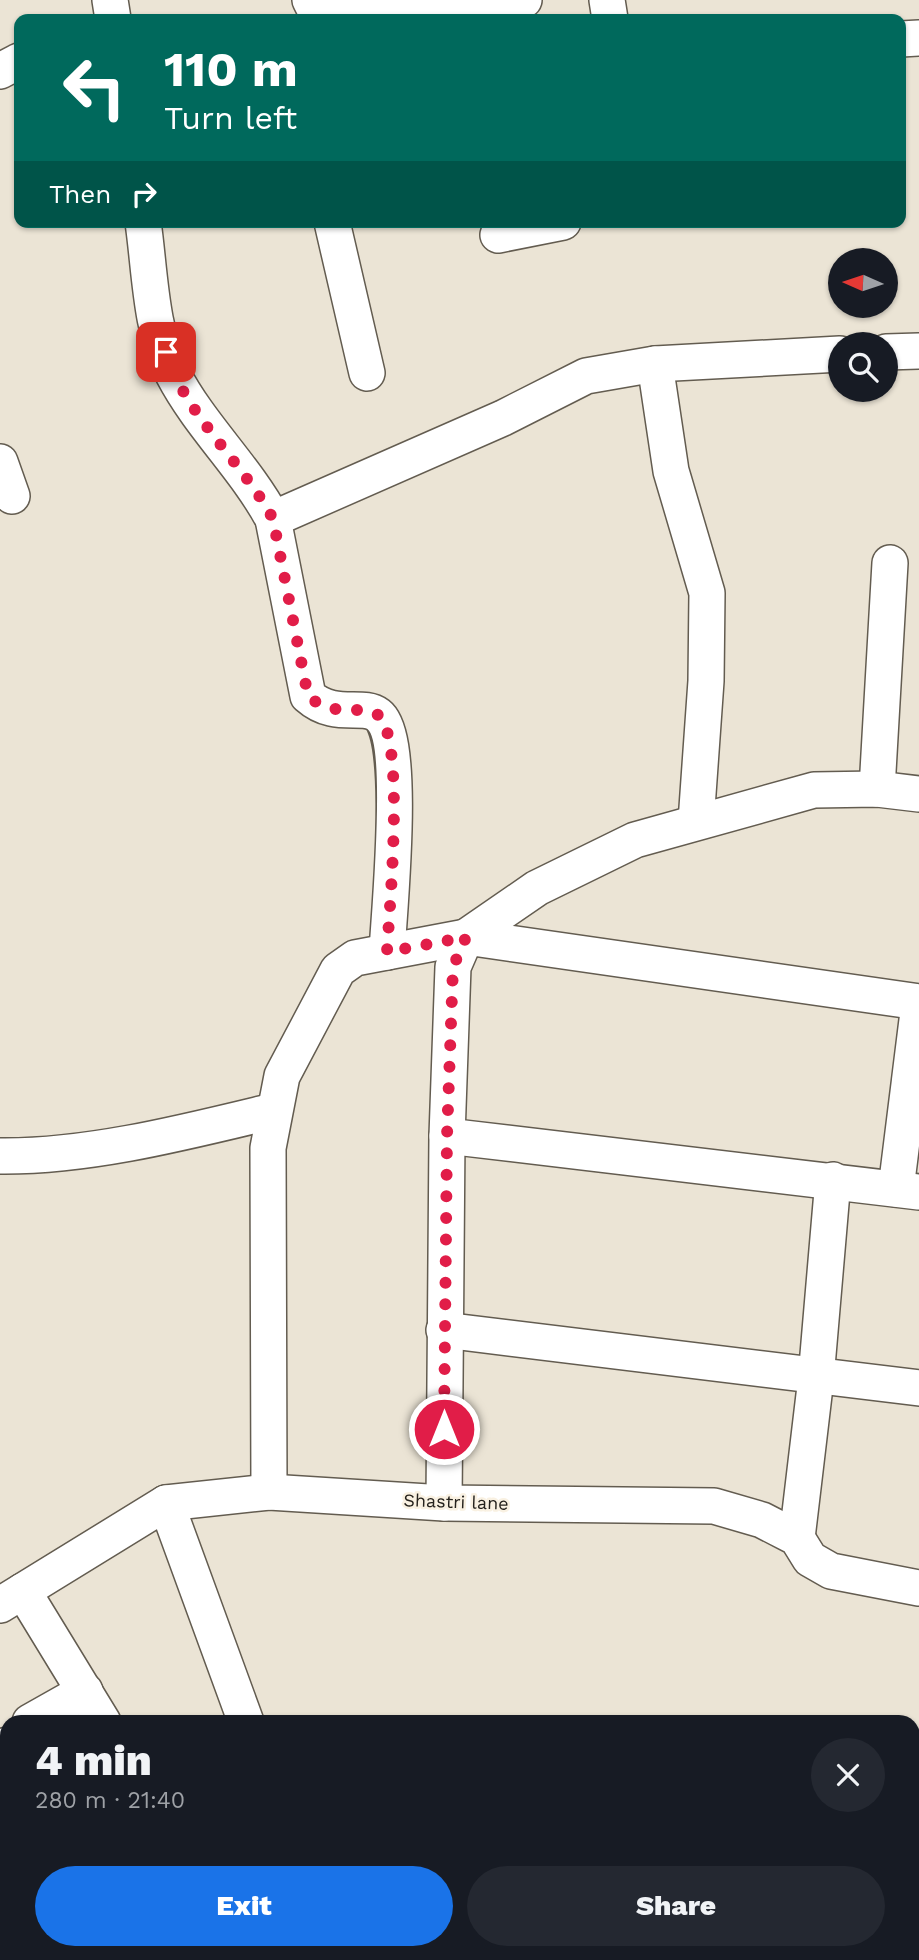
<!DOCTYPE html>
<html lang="en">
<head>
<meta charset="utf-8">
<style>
  :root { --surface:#171b24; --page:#242831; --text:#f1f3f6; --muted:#9ea1a6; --accent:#1a73e8 }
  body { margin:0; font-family:"Work Sans",sans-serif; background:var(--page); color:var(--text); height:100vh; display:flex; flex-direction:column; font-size:26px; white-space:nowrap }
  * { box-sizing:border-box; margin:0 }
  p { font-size:23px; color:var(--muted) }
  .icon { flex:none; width:38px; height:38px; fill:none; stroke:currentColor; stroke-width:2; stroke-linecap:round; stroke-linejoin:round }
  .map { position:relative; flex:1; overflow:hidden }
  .drawer { position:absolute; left:0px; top:1715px; width:920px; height:245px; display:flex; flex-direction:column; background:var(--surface); border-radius:21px 21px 0 0; box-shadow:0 2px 5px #0004 }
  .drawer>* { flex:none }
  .top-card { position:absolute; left:14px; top:14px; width:892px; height:214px; border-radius:14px; box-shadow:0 2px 5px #0004; background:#00695c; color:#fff; overflow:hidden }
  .needle { width:46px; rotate:273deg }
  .tools { position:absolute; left:828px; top:248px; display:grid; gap:14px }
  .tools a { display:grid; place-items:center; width:70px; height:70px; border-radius:50%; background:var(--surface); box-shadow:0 2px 5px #0004; font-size:35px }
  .pin { position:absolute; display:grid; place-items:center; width:60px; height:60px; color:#fff; margin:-30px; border-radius:14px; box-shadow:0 4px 10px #0006 }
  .me { position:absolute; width:77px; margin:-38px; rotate:0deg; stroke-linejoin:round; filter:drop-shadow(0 0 5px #0008) }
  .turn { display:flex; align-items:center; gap:24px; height:147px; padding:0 35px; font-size:32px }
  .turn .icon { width:91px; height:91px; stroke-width:2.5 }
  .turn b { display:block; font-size:49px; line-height:60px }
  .then { display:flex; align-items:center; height:66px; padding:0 35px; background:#0003; gap:14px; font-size:26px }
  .round { display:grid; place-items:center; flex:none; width:74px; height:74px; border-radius:37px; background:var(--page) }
  .summary { display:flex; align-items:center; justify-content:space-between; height:119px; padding:0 35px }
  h1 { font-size:42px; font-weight:800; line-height:52px }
  .button { display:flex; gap:14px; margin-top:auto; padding:14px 35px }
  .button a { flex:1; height:80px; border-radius:42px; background:var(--accent); color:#fff; font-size:28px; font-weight:800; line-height:80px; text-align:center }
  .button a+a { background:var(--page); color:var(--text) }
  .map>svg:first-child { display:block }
</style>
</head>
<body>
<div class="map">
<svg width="919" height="1960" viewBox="0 0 919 1960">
  <rect width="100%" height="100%" fill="#ebe4d5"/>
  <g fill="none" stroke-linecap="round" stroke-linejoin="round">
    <defs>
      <g id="minor">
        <polyline points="110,0 113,19"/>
        <path d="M 310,0 L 313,6 C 384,17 454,8 524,0"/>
        <polyline points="607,0 610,19"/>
        <polyline points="901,39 919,38"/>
        <polyline points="0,71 19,61"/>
        <path d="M 143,222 C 150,270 150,330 173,374 C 200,426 245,467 273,519 L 308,696 C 335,720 362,703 378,715 C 407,737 389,911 387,952"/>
        <polyline points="332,222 367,373"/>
        <polyline points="498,235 563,222"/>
        <polyline points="886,352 919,351"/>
        <polyline points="655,364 671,471 707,593 706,681 696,822"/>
        <polyline points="0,462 12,496"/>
        <polyline points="273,519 503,418 586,376 655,364 840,354"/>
        <polyline points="877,789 890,563"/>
        <polyline points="447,1136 919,1192"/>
        <path d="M 0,1156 C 89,1157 186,1132 273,1111"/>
        <polyline points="896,1189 919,1004"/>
        <polyline points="444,1330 919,1388"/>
        <polyline points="269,1492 268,1148 282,1076 338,970 355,958 466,937 919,1002"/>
        <polyline points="166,1503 246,1722"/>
        <polyline points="444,1503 447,1136 453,967 466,937 537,888 635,840 814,790 877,789 919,794"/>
        <polyline points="797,1538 816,1378 833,1180"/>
        <polyline points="23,1591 103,1722"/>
        <polyline points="0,1605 166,1503 269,1492 444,1503 714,1506 762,1520 797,1538 810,1559 831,1571 919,1588"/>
        <polyline points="30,1722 85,1691"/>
        <polyline points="0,1754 7,1745"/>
        <polyline points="0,1915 7,1912"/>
        <polyline points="154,1953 155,1960"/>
        <polyline points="280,1953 282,1960"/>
      </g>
    </defs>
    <use href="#minor" stroke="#635c50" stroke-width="38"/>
    <use href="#minor" stroke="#fff" stroke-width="35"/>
  </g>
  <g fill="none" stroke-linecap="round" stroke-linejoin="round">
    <path stroke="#e11d48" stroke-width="12" stroke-dasharray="0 21.6" d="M 166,352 C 185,415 242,461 273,519 L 308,696 C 335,720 363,703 378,715 C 406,737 389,911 387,952 L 466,937 L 453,967 L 447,1136 L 444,1429"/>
  </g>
  <g text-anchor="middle" stroke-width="5" stroke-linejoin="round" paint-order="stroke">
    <g font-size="18" fill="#25221d" stroke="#f9f1e2">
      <text transform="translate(456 1502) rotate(2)" y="6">Shastri lane</text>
    </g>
  </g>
</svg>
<div class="tools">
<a><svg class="needle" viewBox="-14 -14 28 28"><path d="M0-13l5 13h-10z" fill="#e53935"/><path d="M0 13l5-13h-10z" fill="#9ea1a6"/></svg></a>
<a><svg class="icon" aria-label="search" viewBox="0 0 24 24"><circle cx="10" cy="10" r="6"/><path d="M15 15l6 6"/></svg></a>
</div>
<div class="pin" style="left:166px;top:352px;background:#d93025"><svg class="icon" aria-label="arrive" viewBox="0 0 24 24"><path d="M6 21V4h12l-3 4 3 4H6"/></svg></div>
<svg class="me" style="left:444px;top:1429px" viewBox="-20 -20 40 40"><circle r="17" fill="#e11d48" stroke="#fff" stroke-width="3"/><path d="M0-11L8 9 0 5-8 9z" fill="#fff"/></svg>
<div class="top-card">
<div class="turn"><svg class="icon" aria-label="left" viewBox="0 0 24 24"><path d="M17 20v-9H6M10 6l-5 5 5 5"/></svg><div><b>110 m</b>Turn left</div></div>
<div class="then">Then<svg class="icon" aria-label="right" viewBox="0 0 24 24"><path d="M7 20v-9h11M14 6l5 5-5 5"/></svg></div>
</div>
<section class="drawer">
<div class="summary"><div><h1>4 min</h1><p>280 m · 21:40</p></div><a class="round"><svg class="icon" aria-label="close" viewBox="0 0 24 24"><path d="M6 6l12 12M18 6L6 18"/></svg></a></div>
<div class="button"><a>Exit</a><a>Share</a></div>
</section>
</div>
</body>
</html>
